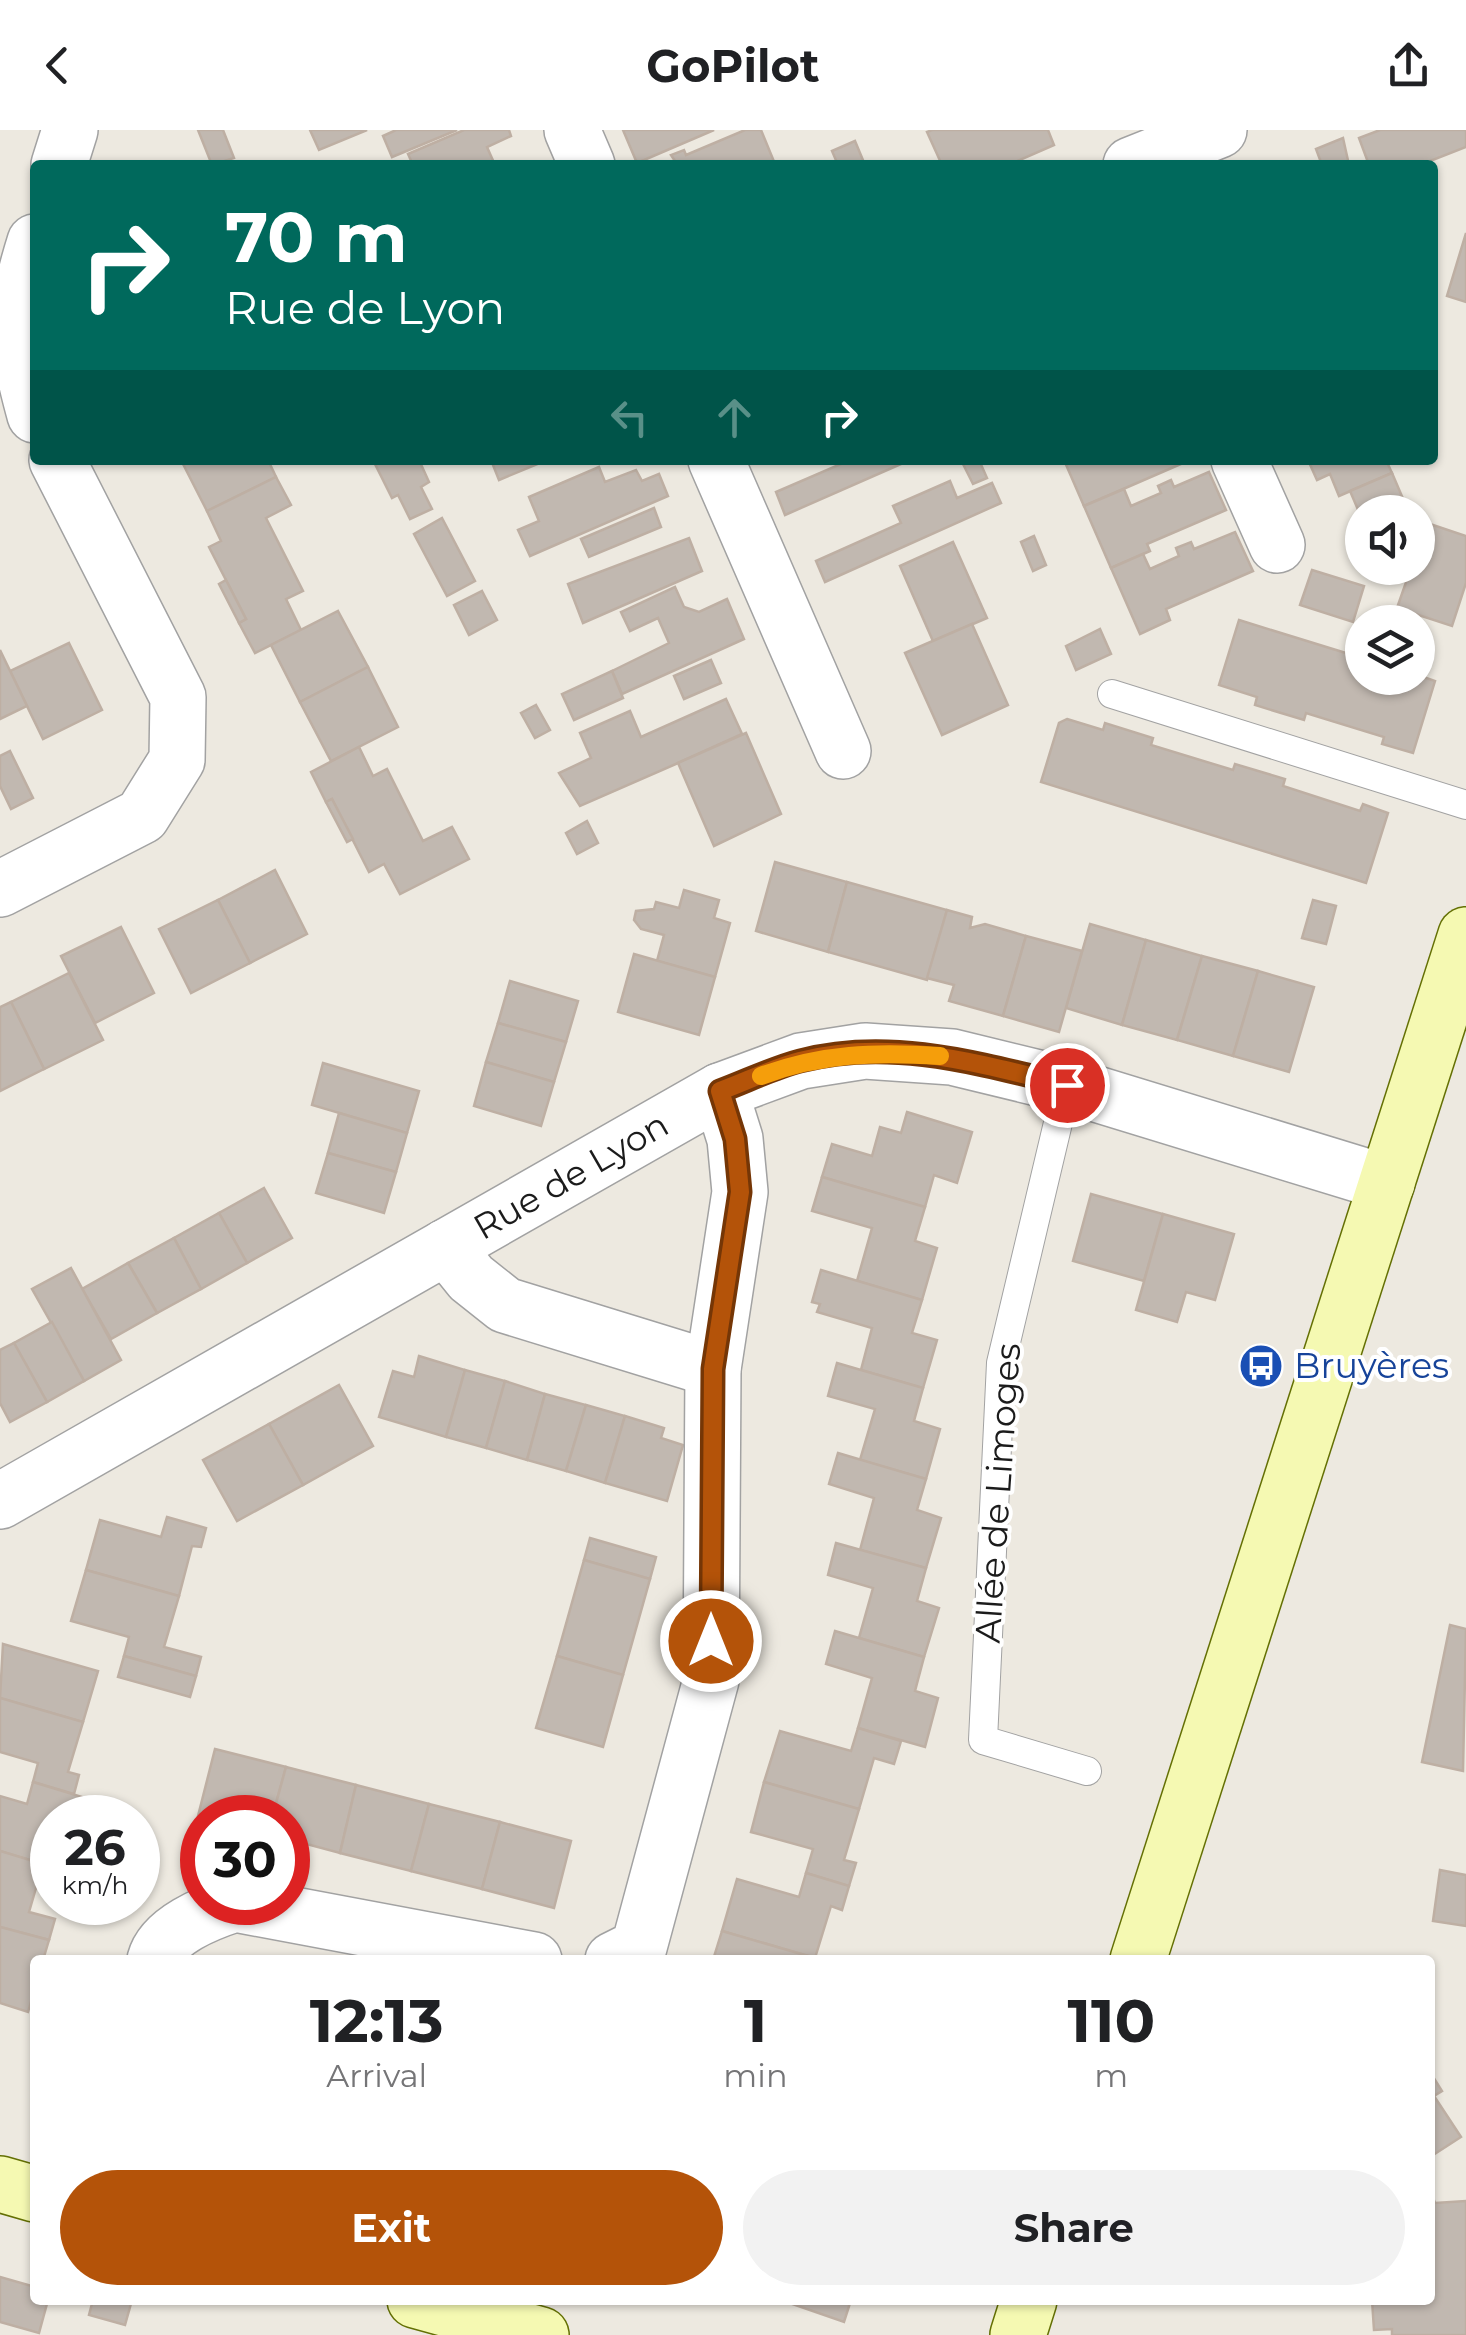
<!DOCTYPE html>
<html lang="en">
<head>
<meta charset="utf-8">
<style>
  :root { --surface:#fff; --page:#f2f2f2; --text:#202124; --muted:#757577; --accent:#b45309 }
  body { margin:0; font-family:Montserrat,sans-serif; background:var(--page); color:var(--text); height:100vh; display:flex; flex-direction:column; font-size:38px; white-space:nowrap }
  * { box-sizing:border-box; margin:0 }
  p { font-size:32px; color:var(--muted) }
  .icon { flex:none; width:55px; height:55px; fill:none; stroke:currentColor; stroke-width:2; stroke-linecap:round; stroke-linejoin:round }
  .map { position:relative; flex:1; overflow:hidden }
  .side { position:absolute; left:30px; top:1825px; width:1405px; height:350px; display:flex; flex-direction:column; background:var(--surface); border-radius:10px; box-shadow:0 2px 8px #0004 }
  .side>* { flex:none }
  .top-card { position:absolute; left:30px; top:30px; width:1408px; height:305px; border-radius:10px; box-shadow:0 2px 8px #0004; background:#00695c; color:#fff; overflow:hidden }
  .buttons { position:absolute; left:1345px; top:365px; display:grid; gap:20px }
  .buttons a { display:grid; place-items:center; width:90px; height:90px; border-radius:50%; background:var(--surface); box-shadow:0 2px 8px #0004; font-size:50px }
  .speed { position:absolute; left:30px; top:1665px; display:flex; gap:20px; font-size:50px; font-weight:700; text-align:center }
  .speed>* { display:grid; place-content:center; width:130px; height:130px; border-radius:50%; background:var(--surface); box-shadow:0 2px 8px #0004; line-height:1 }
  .speed small { font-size:25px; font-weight:400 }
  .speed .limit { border:15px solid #d22; background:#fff; color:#111 }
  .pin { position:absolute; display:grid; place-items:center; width:85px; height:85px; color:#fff; margin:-42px; border:5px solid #fff; border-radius:50%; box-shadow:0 2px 10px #0007 }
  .me { position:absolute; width:110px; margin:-55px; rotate:0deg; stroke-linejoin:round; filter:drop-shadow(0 0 8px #0008) }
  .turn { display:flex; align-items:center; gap:35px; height:210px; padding:0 30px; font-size:45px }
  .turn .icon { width:130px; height:130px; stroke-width:2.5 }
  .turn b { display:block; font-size:70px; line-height:85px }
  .lanes { display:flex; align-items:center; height:95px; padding:0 30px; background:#0003; justify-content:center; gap:50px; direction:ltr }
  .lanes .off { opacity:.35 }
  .eta { display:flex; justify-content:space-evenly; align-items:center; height:170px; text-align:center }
  .eta b { font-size:60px; font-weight:700; line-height:70px }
  .button { display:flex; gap:20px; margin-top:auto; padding:20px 30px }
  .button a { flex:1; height:115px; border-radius:60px; background:var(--accent); color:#fff; font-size:40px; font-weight:700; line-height:115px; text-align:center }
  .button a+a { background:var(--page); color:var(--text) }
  header { display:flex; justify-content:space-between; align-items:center; height:130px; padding:0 30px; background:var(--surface); font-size:45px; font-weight:700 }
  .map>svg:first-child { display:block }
</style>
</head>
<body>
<header><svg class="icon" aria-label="back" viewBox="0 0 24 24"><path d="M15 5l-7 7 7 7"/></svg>GoPilot<svg class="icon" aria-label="share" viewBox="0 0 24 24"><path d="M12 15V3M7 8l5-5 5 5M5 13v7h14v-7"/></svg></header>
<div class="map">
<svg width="1466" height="2205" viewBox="0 0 1466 2205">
  <rect width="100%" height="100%" fill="#ede9e0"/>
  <g fill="#c1b8b0" stroke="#beafa3" stroke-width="2.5">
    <polygon points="198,0 223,0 234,28 212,35"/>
    <polygon points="310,0 367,0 319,20"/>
    <polygon points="396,0 457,0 392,27 383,6"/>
    <polygon points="464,0 509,0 511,6 487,17 495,35 413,35 408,24"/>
    <polygon points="623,0 714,0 637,33"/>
    <polygon points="745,0 761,0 775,34 666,35 675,31 671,25 684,20 686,25"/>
    <polygon points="932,0 1048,0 1054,15 1008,35 942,35 927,2"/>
    <polygon points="1380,0 1466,0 1466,17 1420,35 1369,35 1359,8"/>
    <polygon points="1343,8 1349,35 1322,35 1316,19"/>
    <polygon points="855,11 865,35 838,35 832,21"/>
    <polygon points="1466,103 1466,172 1447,166"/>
    <polygon points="181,330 268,330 276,347 207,381"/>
    <polygon points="383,330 419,330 429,352 421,357 432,379 410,389 398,365 392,368 375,334"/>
    <polygon points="491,330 547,330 499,350"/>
    <polygon points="850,330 910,330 785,385 776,362"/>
    <polygon points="961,330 979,330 987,348 973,354"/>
    <polygon points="1064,330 1190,330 1084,376"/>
    <polygon points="1308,330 1386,330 1392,343 1339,366 1330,344 1317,350"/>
    <polygon points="599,337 605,352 636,340 642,351 659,344 668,366 530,426 518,400 539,391 529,367"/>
    <polygon points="1209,342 1226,380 1147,414 1150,421 1111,438 1084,376 1124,359 1131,376 1161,363 1158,356 1171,350 1174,357"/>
    <polygon points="1392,343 1404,371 1378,382 1362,382 1362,389 1350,361"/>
    <polygon points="276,347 291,375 266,388 303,461 286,469 301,500 255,523 239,493 246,489 209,417 221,411 207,381"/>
    <polygon points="950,351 957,368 992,353 1001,373 825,452 816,431 901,393 893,376"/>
    <polygon points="654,378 661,397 589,427 581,409"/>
    <polygon points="442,388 475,451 447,466 414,404"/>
    <polygon points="1427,393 1466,406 1466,453 1452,496 1397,478 1411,438 1418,438 1418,418"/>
    <polygon points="1235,402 1253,441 1166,479 1170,490 1140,504 1111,438 1143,424 1150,439 1179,426 1176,418 1191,412 1194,419"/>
    <polygon points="1034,406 1046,435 1033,441 1021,412"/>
    <polygon points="689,408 702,441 583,493 568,454"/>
    <polygon points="953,412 987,488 933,511 900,436"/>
    <polygon points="1312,440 1364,456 1353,492 1300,475"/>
    <polygon points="226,450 246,489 239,493 219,454"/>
    <polygon points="675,457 684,477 699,482 727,469 744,509 622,564 612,541 669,513 658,488 630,501 621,482"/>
    <polygon points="482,461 497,490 469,505 454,475"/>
    <polygon points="338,481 368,537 300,572 271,515"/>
    <polygon points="1239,490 1362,528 1362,548 1418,545 1435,551 1413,623 1382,614 1384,607 1306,583 1304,590 1255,575 1257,567 1219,555"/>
    <polygon points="972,494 1008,575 942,605 905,523"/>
    <polygon points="1100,499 1111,524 1076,540 1066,516"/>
    <polygon points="69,513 102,580 43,609 10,541"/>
    <polygon points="0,520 27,576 0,589"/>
    <polygon points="711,530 721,553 684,569 674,546"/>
    <polygon points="368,537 398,597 331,631 300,572"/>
    <polygon points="612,541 623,568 574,590 562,564"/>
    <polygon points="726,569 742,604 678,633 580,676 559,643 591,628 580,603 630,581 641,607"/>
    <polygon points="536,575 550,600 535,608 521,583"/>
    <polygon points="1067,589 1103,600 1105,593 1153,608 1151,615 1233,640 1235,634 1285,649 1283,656 1360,681 1363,674 1388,683 1366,753 1041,652 1059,593"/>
    <polygon points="746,603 781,684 714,716 678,633"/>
    <polygon points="359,617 373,646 387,639 423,711 452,697 469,729 400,764 384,734 369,742 332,669 326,672 311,642"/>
    <polygon points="10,621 33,668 11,679 0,656 0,626"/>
    <polygon points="332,669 353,709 347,712 326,672"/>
    <polygon points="587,691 598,713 577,724 566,703"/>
    <polygon points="775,732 847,752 828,822 756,801"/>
    <polygon points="275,740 307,804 250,833 218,770"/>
    <polygon points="847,752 947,780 927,850 828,822"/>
    <polygon points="684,760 719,770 714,788 730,793 715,847 657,831 664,805 641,799 634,790 636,781 654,779 656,772 679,778"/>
    <polygon points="218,770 250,833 191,863 159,799"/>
    <polygon points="1313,770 1336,776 1326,814 1302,808"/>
    <polygon points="947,780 972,787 970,798 985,794 1026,806 1003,886 949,871 954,855 927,848"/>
    <polygon points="1090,794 1146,810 1122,895 1066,878"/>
    <polygon points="121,797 154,863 95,893 61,826"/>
    <polygon points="1026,806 1082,821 1059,902 1003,886"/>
    <polygon points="1146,810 1202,826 1177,910 1122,895"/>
    <polygon points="634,824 715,847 699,905 618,882"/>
    <polygon points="1202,826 1258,841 1233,926 1177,910"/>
    <polygon points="1258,841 1314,857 1289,942 1233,926"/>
    <polygon points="69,843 103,910 44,939 11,872"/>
    <polygon points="510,851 578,871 566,912 498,893"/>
    <polygon points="11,872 44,939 0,961 0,877"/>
    <polygon points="498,893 566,912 554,952 486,932"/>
    <polygon points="486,932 554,952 541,996 474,976"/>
    <polygon points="323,933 419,961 407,1003 312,975"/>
    <polygon points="907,982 972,1002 957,1053 934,1045 925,1077 822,1047 832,1014 872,1026 880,997 901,1003"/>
    <polygon points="339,983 407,1003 396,1042 328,1023"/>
    <polygon points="328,1023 396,1042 384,1083 316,1063"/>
    <polygon points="822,1047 925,1077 915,1111 937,1118 922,1170 857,1151 872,1098 812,1081"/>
    <polygon points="264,1058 292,1108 247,1133 219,1083"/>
    <polygon points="1091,1064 1163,1084 1144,1151 1073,1131"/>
    <polygon points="219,1083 247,1133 201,1159 174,1108"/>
    <polygon points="1163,1084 1234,1104 1215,1170 1186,1162 1177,1192 1136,1180"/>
    <polygon points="174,1108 201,1159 157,1183 128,1133"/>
    <polygon points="128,1133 157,1183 111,1209 82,1159"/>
    <polygon points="71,1138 121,1230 84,1251 32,1159"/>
    <polygon points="821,1140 922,1170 912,1203 937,1210 923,1258 861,1240 872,1198 817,1182 820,1174 812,1172"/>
    <polygon points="52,1192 84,1251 47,1272 14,1213"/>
    <polygon points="14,1213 47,1272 10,1292 0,1273 0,1220"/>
    <polygon points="419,1226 465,1240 446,1307 379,1287 393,1241 414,1247"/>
    <polygon points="837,1233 923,1258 914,1291 940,1299 926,1349 860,1330 875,1279 828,1266"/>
    <polygon points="465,1240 505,1251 486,1318 446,1307"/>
    <polygon points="505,1251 545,1264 527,1330 486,1318"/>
    <polygon points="339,1255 373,1316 303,1355 269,1294"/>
    <polygon points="545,1264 586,1275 566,1341 527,1330"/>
    <polygon points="586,1275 625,1286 605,1353 566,1341"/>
    <polygon points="625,1286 664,1298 661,1308 683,1315 667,1371 605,1353"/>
    <polygon points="269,1294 303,1355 237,1391 203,1330"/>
    <polygon points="838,1323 926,1349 917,1380 941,1388 926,1438 860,1420 874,1368 829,1354"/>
    <polygon points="167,1387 206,1398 201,1417 192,1416 179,1466 86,1440 100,1390 161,1407"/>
    <polygon points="590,1408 656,1427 650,1449 584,1430"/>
    <polygon points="836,1413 926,1438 917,1471 939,1478 924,1527 859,1508 873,1458 828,1445"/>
    <polygon points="584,1430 650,1449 623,1545 557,1526"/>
    <polygon points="86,1440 179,1466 164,1517 201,1527 196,1546 124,1526 129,1507 71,1491"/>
    <polygon points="1450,1495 1466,1499 1463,1641 1422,1632"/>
    <polygon points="835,1501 924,1527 915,1561 938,1568 925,1617 858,1598 872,1548 826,1534"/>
    <polygon points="3,1514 98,1541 83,1592 0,1568"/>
    <polygon points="124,1526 196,1546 190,1567 118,1547"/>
    <polygon points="557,1526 623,1545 603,1617 536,1598"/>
    <polygon points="0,1568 83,1592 68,1642 79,1645 74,1664 33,1652 38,1633 0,1622"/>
    <polygon points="858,1598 901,1611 894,1634 874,1628 859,1679 764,1652 780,1601 851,1621"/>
    <polygon points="215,1619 286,1637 272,1688 198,1686"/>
    <polygon points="286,1637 356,1655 340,1723 288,1709 288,1688 272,1688"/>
    <polygon points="33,1652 92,1670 88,1688 58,1682 52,1688 43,1734 0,1721 0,1666 27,1674"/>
    <polygon points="764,1652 859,1679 844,1730 856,1733 849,1756 806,1743 813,1719 751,1702"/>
    <polygon points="356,1655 429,1674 411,1741 340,1723"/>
    <polygon points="429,1674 500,1692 482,1759 411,1741"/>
    <polygon points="500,1692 571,1711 554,1778 482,1759"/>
    <polygon points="0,1721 43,1734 29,1782 55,1789 49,1810 0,1797"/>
    <polygon points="1440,1740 1466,1745 1466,1796 1433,1791"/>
    <polygon points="806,1743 849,1756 842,1780 831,1776 815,1828 722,1801 737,1749 799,1767"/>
    <polygon points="0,1797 49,1810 43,1830 35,1830 35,1858 28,1882 0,1873"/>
    <polygon points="722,1801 815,1828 823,1830 713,1830"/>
    <polygon points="1430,1942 1442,1961 1434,1966 1461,2007 1430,2027"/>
    <polygon points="1430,2060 1435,2073 1466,2071 1466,2205 1392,2205 1392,2199 1374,2200 1372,2170 1430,2170"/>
    <polygon points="0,2147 35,2157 35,2170 48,2170 39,2203 0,2192"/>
    <polygon points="93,2170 132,2170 125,2195 89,2185"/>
    <polygon points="781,2170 851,2170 844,2192"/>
  </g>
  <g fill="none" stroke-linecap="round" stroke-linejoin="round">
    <defs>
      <g id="lane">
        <polyline points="1112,564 1466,675"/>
        <polyline points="1067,955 1001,1233 983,1610 1087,1641"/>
      </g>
      <g id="street">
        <polyline points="572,0 587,35"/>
        <polyline points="59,35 70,0"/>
        <polyline points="1131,35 1219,0"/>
        <path d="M 35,112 C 12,185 15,212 35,285"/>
        <polyline points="716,330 843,621"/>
        <polyline points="1239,330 1277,415"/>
        <polyline points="0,759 142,686 177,630 178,567 57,330"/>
        <polyline points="446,1117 471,1148 505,1175 713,1239"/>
        <polyline points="0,1371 720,961 801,931 865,921 952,927 1067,955 1387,1053"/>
        <path d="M 155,1830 C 163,1800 207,1783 235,1774 L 534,1830"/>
        <polyline points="613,1830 639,1817 711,1550 713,1239 740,1062 735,1009 720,961"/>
      </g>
      <g id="secondary">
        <polyline points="1138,1830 1466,805"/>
        <polyline points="0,2054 35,2064"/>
        <polyline points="415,2170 541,2205"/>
        <polyline points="1018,2205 1029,2170"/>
      </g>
    </defs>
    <use href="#lane" stroke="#a2a2a2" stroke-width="30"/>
    <use href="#street" stroke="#a2a2a2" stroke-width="58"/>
    <use href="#secondary" stroke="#647004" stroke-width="58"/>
    <use href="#lane" stroke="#fff" stroke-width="28"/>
    <use href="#street" stroke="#fff" stroke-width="55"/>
    <use href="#secondary" stroke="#f5f9b2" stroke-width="55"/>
  </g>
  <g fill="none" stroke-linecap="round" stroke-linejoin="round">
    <defs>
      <path id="route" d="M 711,1511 L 713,1239 L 740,1062 L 735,1009 L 720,961 C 747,951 773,938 800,931 C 890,907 981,934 1067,955"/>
    </defs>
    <use href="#route" stroke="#753606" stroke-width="25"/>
    <use href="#route" stroke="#b45309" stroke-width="18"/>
    <path stroke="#f59e0b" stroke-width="18" d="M 761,946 C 822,923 876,922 940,926"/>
  </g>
  <defs>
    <symbol id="bus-disc" viewBox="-11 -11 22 22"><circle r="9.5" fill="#1a4fb4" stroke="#fff"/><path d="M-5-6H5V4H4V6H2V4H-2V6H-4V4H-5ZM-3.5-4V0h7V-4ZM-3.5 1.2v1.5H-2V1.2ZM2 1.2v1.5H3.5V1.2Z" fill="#fff"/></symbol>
  </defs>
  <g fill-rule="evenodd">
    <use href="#bus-disc" x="1236" y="1211" width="50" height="50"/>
  </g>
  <g text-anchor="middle" stroke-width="8" stroke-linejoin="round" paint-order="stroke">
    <g font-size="35" fill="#1b1b1b" stroke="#fff">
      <text transform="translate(571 1046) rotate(-30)" y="12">Rue de Lyon</text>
      <text transform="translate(998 1363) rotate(-86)" y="12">Allée de Limoges</text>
    </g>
    <g font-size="35" fill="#164399" stroke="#fff" text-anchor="start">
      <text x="1294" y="1248">Bruyères</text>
    </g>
  </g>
</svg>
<div class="buttons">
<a><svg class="icon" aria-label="sound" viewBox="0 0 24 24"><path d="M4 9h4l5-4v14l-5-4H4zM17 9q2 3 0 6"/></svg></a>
<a><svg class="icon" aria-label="layers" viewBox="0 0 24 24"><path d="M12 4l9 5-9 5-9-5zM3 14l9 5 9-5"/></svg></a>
</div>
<div class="speed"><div>26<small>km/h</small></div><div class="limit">30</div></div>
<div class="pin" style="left:1067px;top:955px;background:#d93025"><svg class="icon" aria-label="arrive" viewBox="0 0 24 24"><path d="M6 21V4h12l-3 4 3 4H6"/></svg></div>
<svg class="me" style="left:711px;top:1511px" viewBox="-20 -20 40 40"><circle r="17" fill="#b45309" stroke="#fff" stroke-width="3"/><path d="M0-11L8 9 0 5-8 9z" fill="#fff"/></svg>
<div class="top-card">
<div class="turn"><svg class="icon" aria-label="right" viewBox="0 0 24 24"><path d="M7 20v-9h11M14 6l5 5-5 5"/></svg><div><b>70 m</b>Rue de Lyon</div></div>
<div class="lanes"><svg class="icon off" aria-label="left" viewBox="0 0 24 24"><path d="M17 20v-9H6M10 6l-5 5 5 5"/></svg><svg class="icon off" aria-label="ahead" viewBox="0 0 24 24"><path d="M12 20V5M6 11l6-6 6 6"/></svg><svg class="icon" aria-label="right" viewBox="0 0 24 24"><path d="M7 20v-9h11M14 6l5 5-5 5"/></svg></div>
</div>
<section class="side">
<div class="eta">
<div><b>12:13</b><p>Arrival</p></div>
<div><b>1</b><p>min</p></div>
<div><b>110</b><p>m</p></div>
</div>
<div class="button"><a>Exit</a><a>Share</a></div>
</section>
</div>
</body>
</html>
